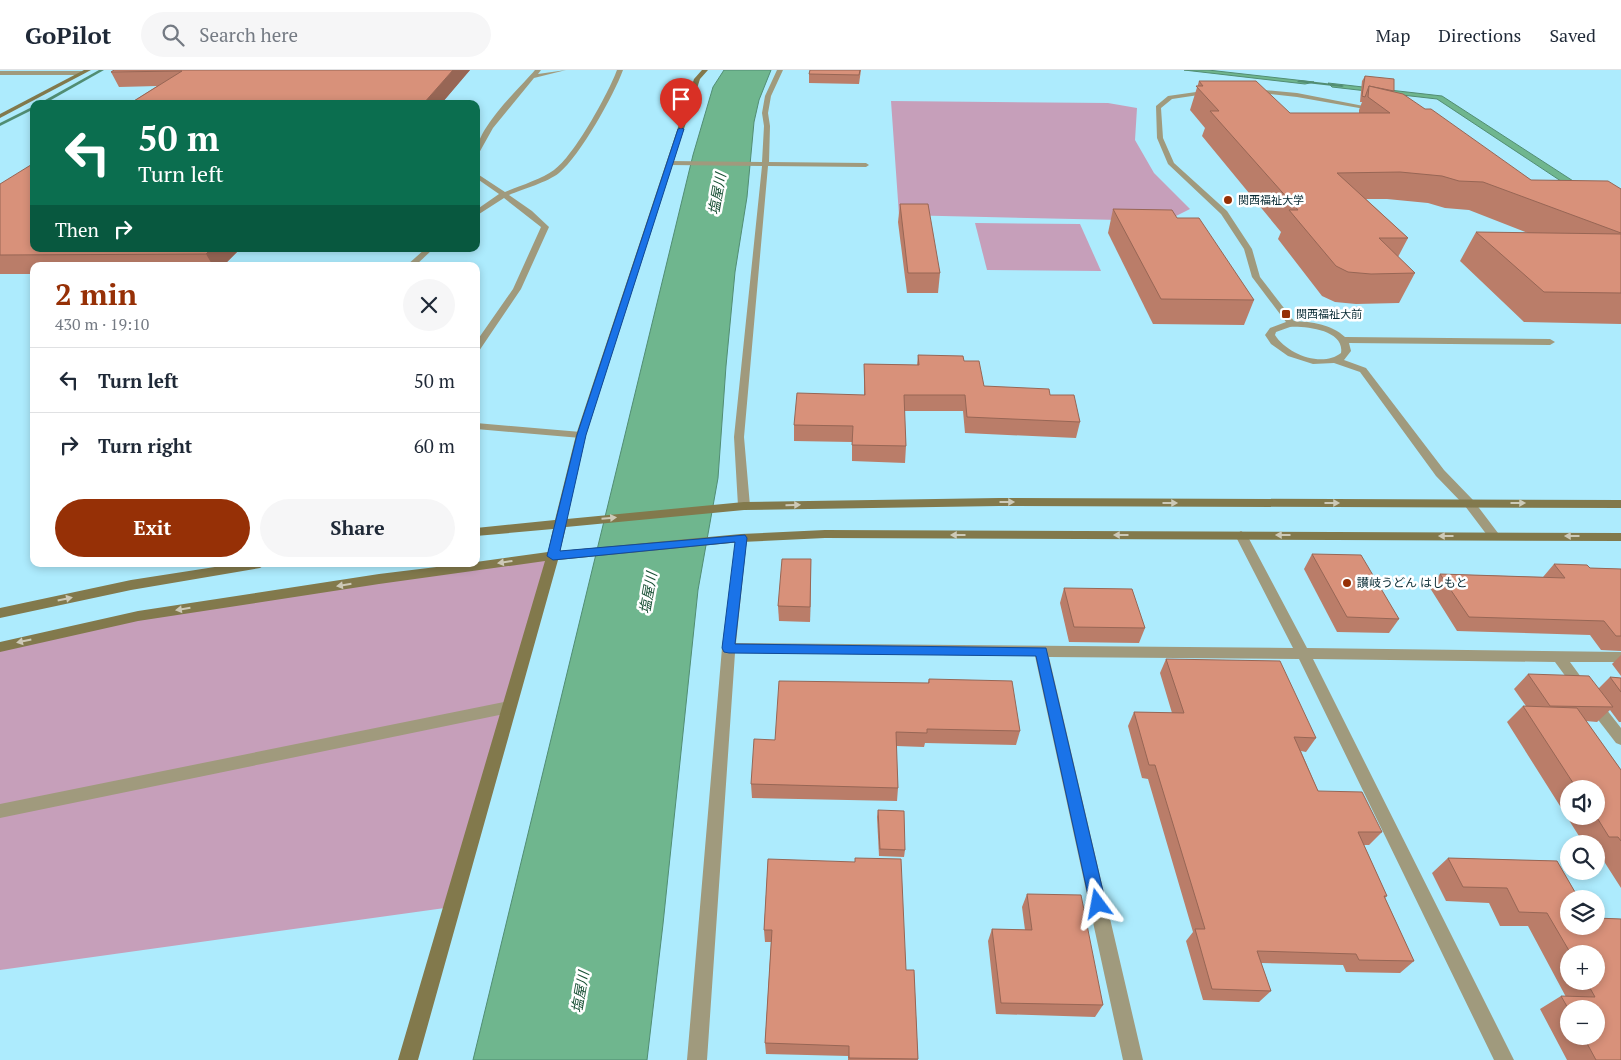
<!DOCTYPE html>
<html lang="en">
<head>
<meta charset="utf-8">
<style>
  :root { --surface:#fff; --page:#f6f6f7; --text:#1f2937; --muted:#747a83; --line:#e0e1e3; --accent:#963006 }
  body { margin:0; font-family:"PT Serif","Noto Sans JP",serif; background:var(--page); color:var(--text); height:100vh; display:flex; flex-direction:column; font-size:19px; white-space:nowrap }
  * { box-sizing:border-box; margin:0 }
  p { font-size:16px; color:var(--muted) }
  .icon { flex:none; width:28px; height:28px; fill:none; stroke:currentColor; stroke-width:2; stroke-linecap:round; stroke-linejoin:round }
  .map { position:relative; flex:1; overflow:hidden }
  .details { position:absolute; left:30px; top:192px; width:450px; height:305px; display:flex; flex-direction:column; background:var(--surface); border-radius:10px; box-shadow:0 2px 8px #0003 }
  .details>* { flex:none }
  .guide { position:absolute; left:30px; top:30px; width:450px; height:152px; border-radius:10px; box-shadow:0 2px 8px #0003; background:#0b6e4f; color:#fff; overflow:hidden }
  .fabs { position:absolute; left:1560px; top:710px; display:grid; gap:10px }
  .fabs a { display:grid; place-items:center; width:45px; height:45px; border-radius:50%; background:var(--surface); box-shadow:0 2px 8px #0003; font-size:25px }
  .pin { position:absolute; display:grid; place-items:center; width:42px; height:42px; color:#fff; margin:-51px -21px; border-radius:50% 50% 50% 0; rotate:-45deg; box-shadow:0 0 5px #0007 }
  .pin .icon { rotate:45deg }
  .me { position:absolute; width:55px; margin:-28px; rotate:347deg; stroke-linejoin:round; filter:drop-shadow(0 0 4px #0008) }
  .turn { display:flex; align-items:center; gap:18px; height:105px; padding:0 25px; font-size:22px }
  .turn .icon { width:65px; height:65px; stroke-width:2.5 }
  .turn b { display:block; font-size:35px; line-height:42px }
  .then { display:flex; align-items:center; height:48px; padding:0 25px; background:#0003; gap:10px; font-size:19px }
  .round { display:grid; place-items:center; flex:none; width:52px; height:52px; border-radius:26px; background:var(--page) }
  .head { display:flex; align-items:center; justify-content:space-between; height:85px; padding:0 25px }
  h1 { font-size:30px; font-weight:700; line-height:38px; color:var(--accent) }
  .primary-button { display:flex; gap:10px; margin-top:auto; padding:10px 25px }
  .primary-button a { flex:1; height:58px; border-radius:30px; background:var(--accent); color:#fff; font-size:20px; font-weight:700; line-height:58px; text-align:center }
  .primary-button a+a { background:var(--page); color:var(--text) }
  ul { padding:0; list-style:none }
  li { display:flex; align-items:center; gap:15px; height:65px; padding:0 25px; border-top:1px solid var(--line) }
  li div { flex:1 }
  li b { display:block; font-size:19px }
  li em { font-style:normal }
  header { display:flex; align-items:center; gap:30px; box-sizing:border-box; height:70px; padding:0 25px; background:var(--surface); border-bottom:1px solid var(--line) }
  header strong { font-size:24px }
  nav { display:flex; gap:28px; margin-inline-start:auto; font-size:18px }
  .search { width:350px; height:45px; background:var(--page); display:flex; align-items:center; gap:12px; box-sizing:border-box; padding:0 18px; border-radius:28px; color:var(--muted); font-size:19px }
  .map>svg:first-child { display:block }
</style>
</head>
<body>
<header>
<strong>GoPilot</strong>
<div class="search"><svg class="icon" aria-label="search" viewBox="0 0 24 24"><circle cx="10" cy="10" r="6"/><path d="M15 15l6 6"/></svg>Search here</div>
<nav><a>Map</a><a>Directions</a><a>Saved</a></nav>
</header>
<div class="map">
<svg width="1621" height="990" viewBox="0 0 1621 990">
  <rect width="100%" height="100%" fill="#adebfd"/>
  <g fill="#c69fba">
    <polygon points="891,31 1108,33 1137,38 1135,70 1154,103 1190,139 1166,151 899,145"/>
    <polygon points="975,153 1080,154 1101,201 987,200"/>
    <polygon points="553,486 452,837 0,900 0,577 138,546"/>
  </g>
  <g fill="#6fb68e" stroke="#518d73">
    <polygon points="724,0 771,0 759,30 754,52 747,127 735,202 726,296 718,408 698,520 663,854 647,990 473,990 693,85 713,17"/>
    <polygon points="1184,0 1208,0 1314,12 1305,14"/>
    <polygon points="1328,13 1442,26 1621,142 1582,125 1437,29 1332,17"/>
  </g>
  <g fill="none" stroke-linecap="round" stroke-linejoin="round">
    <g fill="#518d73" fill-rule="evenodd">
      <polygon points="99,0 104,0 44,34 38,34"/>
      <polygon points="1299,10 1342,15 1344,16 1342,17 1297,12"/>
      <polygon points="34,36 34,39 0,56 0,53"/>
    </g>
    <g fill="#a09a7d" fill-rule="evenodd">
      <path d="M 535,0 L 541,0 L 538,4 L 566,0 L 534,8 L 493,58 L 479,83 L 476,85 C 476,58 519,19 535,0 Z"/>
      <path d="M 617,0 L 623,0 C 614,25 580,86 559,103 C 548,112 523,119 509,125 L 532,141 L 549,157 L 521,219 L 479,281 L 476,282 L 476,272 L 513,219 L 541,157 L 504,128 L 476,146 L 476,140 L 499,124 L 476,108 L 476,103 L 505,122 C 519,116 542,109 554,100 C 574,86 608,24 617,0 Z"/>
      <polygon points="0,1 81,1 84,3 81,5 0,5"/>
      <polygon points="1253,19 1297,23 1379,39 1376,41 1297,27 1251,22"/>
      <path d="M 1210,20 L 1212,23 L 1172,29 L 1161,38 L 1163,68 L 1174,93 L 1227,141 L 1252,179 L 1260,207 L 1294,251 C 1312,252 1331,254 1345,267 L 1550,269 L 1555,272 L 1550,275 L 1349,273 L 1351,281 L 1344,290 L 1366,298 L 1444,400 L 1473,430 L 1498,463 L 1500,466 L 1498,469 L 1490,469 L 1465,436 L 1436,406 L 1360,302 L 1334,293 L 1313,294 L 1288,286 L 1271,274 L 1265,265 L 1270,258 L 1286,252 L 1252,207 L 1244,179 L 1221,144 L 1168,94 L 1157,68 L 1156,36 L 1168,26 ZM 1290,257 C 1305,256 1345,260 1341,283 C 1322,298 1287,284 1275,265 L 1276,262 Z"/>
      <polygon points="425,179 433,179 415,196 406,196"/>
      <polygon points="476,353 581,362 586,365 581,368 476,359"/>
      <polygon points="509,631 514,633 516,637 514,641 509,643 0,748 0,734"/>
    </g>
    <g fill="#a09a7d" fill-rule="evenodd">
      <polygon points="777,0 783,0 771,26 768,43 770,56 769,92 866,93 869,95 866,97 768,96 744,367 750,436 744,440 738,436 734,367 762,96 670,95 667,93 670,91 762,92 764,56 762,43 765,26"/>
      <polygon points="1241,461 1247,465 1307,578 1621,582 1621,592 1570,592 1589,618 1587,622 1582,624 1577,622 1555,592 1313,589 1514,990 1494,990 1299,589 1049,587 1143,990 1123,990 1035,586 735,583 707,990 687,990 722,578 737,465 745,465 747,468 736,573 1293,578 1235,465"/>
      <polygon points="1594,628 1599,630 1621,658 1621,675 1616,673 1589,638 1587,634 1589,630"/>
    </g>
    <g fill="#82794c" fill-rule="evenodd">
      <polygon points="84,0 91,0 0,48 0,44"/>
      <polygon points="702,0 708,0 700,9 586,365 567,449 744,432 999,428 1621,430 1621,438 999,436 744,440 566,457 560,481 741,464 825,460 1621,463 1621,471 825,468 741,472 558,490 418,990 398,990 545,491 379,514 138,551 0,582 0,572 138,541 379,504 461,494 476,494 476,492 548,482 553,459 476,466 476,458 555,450 576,365 694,9"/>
      <polygon points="234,494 266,494 260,498 131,520 0,548 0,538 131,510"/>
    </g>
  </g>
  <g fill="#ba7d69" fill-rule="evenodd">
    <polygon points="114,0 470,0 441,34 129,34 157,16 119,17 111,2"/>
    <polygon points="861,0 859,14 809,13 809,4"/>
    <polygon points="1365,6 1425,39 1531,110 1621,119 1621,254 1524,252 1460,191 1476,162 1528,163 1469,140 1445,138 1428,133 1387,129 1366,129 1408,168 1398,187 1415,203 1399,233 1356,234 1335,232 1322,226 1278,169 1281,162 1202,66 1205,58 1190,40 1199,11 1290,43 1359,43 1359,40 1362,32 1360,32 1362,11"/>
    <polygon points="0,114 240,179 223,196 34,196 34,204 0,204"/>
    <polygon points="900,134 940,203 938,223 907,223 898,152"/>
    <polygon points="1113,139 1177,148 1254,230 1244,255 1153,254 1108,163"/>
    <polygon points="918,285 964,291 984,316 1050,325 1080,352 1076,368 965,363 963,341 904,341 906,376 905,393 852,391 852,372 794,371 794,355 864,325 864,294 917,295"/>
    <polygon points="1312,484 1399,549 1389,563 1337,562 1304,499"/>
    <polygon points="811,489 810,552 779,551 778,536"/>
    <polygon points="1554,494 1590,498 1621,499 1621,581 1601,580 1590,565 1457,561 1430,518 1440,504 1543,507"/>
    <polygon points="1064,518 1145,558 1139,573 1069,572 1060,533"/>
    <polygon points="1621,585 1621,606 1612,594"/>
    <polygon points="1166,589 1316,668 1306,682 1301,681 1318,721 1382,762 1369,775 1364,775 1387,826 1385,828 1414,891 1400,903 1346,902 1343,895 1261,893 1271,921 1259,932 1203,930 1186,871 1193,862 1148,709 1142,708 1128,656 1134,642 1172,643 1160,603"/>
    <path d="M 1528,604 L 1599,618 L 1610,607 L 1621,608 L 1621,652 L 1619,652 L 1610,640 L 1597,652 L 1586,651 L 1621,700 L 1621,818 L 1598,782 L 1596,782 L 1596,774 L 1584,774 L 1507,652 L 1523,636 L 1526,636 L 1514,619 ZM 1569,719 L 1596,719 L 1596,746 L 1569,746 Z"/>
    <polygon points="929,609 1020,661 1016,675 925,673 924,677 896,676 898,718 897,731 752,728 751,714 775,670 928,613"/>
    <polygon points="878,740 905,780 904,787 879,786 877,747"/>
    <path d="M 1448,788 L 1557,791 L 1579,829 L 1569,829 L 1569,856 L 1596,856 L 1596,848 L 1621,849 L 1621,990 L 1567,990 L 1540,939 L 1561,926 L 1566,927 L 1528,856 L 1500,856 L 1489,833 L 1446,831 L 1432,803 ZM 1569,884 L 1596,884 L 1596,911 L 1569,911 ZM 1569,939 L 1596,939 L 1596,966 L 1569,966 Z"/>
    <polygon points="768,789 906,900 914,900 918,990 848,990 848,986 766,984 765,973 771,872 765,872 764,860"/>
    <polygon points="1027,824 1103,935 1095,947 996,944 988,871 992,859 1025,860 1022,837"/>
  </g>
  <g fill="#976655">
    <polygon points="453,0 470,0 441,34 423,34"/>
    <polygon points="211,179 240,179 223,196 213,196 206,184"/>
    <polygon points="811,489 811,504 810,552 810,537"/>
  </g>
  <g fill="#d8917a" stroke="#976655">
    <polygon points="114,0 453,0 423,34 129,34 182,1 111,2"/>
    <polygon points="810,0 860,0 859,5 809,4"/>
    <polygon points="1365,6 1394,9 1394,21 1369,16 1365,27 1362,26"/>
    <polygon points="1199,11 1256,11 1290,43 1390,43 1368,27 1369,16 1403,24 1425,39 1431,39 1531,110 1608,111 1621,119 1621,163 1483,112 1459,111 1442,106 1400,102 1337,103 1408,168 1379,168 1415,203 1371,204 1348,202 1336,196 1289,140 1298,140 1210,41 1219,41 1196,16 1203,16"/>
    <polygon points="34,93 34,179 211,179 206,184 0,185 0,114"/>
    <polygon points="900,134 928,134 940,203 908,203"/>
    <polygon points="1113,139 1172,140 1177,148 1199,148 1254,230 1161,229"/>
    <polygon points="1476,162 1621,164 1621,223 1544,222"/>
    <polygon points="918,285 963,286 964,291 979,291 984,316 1049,319 1050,325 1074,325 1080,352 967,347 965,325 904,325 906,376 852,375 853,356 794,355 797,323 865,325 864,294 919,295"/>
    <polygon points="1312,484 1361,485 1399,549 1347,547"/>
    <polygon points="782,489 811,489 810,537 778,536"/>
    <polygon points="1554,494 1587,495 1590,498 1621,499 1621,566 1616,566 1604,551 1469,547 1440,504 1565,508"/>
    <polygon points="1064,518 1132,519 1145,558 1074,557"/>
    <polygon points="1166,589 1280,591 1316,668 1294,667 1318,721 1362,722 1382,762 1358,762 1387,826 1384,826 1414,891 1359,890 1356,884 1257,881 1271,921 1212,919 1195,859 1205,859 1155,695 1149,695 1134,642 1184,643"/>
    <polygon points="1528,604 1589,606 1613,637 1550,636"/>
    <polygon points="1610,607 1621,608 1621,622"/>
    <polygon points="929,609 1012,611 1020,661 927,659 927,663 896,662 898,718 751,714 754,669 775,670 779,611 929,613"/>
    <polygon points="1523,636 1577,638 1621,700 1621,771 1618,767 1609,767 1596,746 1596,719 1577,719"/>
    <polygon points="878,740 904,741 905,780 880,779"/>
    <polygon points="855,788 901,789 906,900 914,900 918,989 849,988 849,976 765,973 772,860 764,860 768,789 855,792"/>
    <polygon points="1448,788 1557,791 1579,829 1569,829 1569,856 1596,856 1596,848 1621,849 1621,990 1596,990 1583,966 1596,966 1596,939 1569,939 1569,940 1561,926 1595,927 1586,911 1596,911 1596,884 1571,884 1547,843 1519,842 1507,818 1463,817"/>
    <polygon points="1027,824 1081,825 1103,935 1001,933 992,859 1032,860"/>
  </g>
  <defs><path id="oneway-solid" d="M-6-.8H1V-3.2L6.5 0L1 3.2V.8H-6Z" transform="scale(1.25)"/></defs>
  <g fill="#cdc9b7">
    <use href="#oneway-solid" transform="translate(1007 432)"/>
    <use href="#oneway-solid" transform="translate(1170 433)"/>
    <use href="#oneway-solid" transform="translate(1332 433)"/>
    <use href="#oneway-solid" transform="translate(1518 433)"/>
    <use href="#oneway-solid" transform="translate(793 435) rotate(-1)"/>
    <use href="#oneway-solid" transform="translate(609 448) rotate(-5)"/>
    <use href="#oneway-solid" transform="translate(958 465) rotate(180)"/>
    <use href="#oneway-solid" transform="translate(1121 465) rotate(180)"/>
    <use href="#oneway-solid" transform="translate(1283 465) rotate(-180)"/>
    <use href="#oneway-solid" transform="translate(1446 466) rotate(-180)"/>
    <use href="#oneway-solid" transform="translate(1572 466) rotate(-180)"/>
    <use href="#oneway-solid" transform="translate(505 492) rotate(172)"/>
    <use href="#oneway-solid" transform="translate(344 515) rotate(171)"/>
    <use href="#oneway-solid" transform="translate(65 529) rotate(-12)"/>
    <use href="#oneway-solid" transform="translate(183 539) rotate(171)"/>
    <use href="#oneway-solid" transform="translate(24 571) rotate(168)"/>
  </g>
  <polygon fill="#1a73e8" stroke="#114b97" points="681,58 684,59 586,365 560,481 745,465 747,468 735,574 1046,578 1106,834 1103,840 1098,842 1092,840 1090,834 1036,586 729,583 724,582 722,578 735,472 553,490 547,486 577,365 678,59"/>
  <g fill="#963006" stroke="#fff" stroke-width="2">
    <circle cx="1228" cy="130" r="5"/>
    <rect x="1281" y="239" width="10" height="10" rx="2.5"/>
    <circle cx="1347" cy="513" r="5"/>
  </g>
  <g text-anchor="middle" stroke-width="5" stroke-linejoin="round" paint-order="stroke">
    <g font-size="11" fill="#0a2c35" stroke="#fff" text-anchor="start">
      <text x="1238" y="134">関西福祉大学</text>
      <text x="1296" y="248">関西福祉大前</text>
    </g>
    <g font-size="12" fill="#0a2c35" stroke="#fff" text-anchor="start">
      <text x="1357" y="517">讃岐うどん はしもと</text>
    </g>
    <g font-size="14" font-style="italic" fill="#1a5136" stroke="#fff">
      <text transform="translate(717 124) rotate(-80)" y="5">塩屋川</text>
      <text transform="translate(648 523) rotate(-80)" y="5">塩屋川</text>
      <text transform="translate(580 922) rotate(-80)" y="5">塩屋川</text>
    </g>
  </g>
</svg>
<div class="fabs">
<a><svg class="icon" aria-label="sound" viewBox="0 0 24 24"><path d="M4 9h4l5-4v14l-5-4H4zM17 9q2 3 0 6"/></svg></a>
<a><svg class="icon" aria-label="search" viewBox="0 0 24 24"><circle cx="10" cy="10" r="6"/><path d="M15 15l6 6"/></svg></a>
<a><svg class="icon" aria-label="layers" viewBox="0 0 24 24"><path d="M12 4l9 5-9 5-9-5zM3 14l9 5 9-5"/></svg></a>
<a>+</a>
<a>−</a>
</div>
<div class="pin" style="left:681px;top:59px;background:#d93025"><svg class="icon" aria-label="arrive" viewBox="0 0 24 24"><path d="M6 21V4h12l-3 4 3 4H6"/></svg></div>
<svg class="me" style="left:1098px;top:834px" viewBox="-20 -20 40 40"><path d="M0-17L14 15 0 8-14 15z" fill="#1a73e8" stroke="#fff" stroke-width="4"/></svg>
<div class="guide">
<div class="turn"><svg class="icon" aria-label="left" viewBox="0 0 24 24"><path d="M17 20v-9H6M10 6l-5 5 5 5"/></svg><div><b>50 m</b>Turn left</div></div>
<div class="then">Then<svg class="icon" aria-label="right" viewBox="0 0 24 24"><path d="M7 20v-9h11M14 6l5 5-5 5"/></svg></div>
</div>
<section class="details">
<div class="head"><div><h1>2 min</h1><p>430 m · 19:10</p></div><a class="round"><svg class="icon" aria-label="close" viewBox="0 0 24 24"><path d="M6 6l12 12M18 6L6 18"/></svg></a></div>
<ul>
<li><svg class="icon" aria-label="left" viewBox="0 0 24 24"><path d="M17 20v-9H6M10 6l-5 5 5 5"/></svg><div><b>Turn left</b></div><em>50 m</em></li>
<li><svg class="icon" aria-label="right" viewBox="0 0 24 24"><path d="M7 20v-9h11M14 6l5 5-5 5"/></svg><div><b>Turn right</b></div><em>60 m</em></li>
</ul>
<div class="primary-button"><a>Exit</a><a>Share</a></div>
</section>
</div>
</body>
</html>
